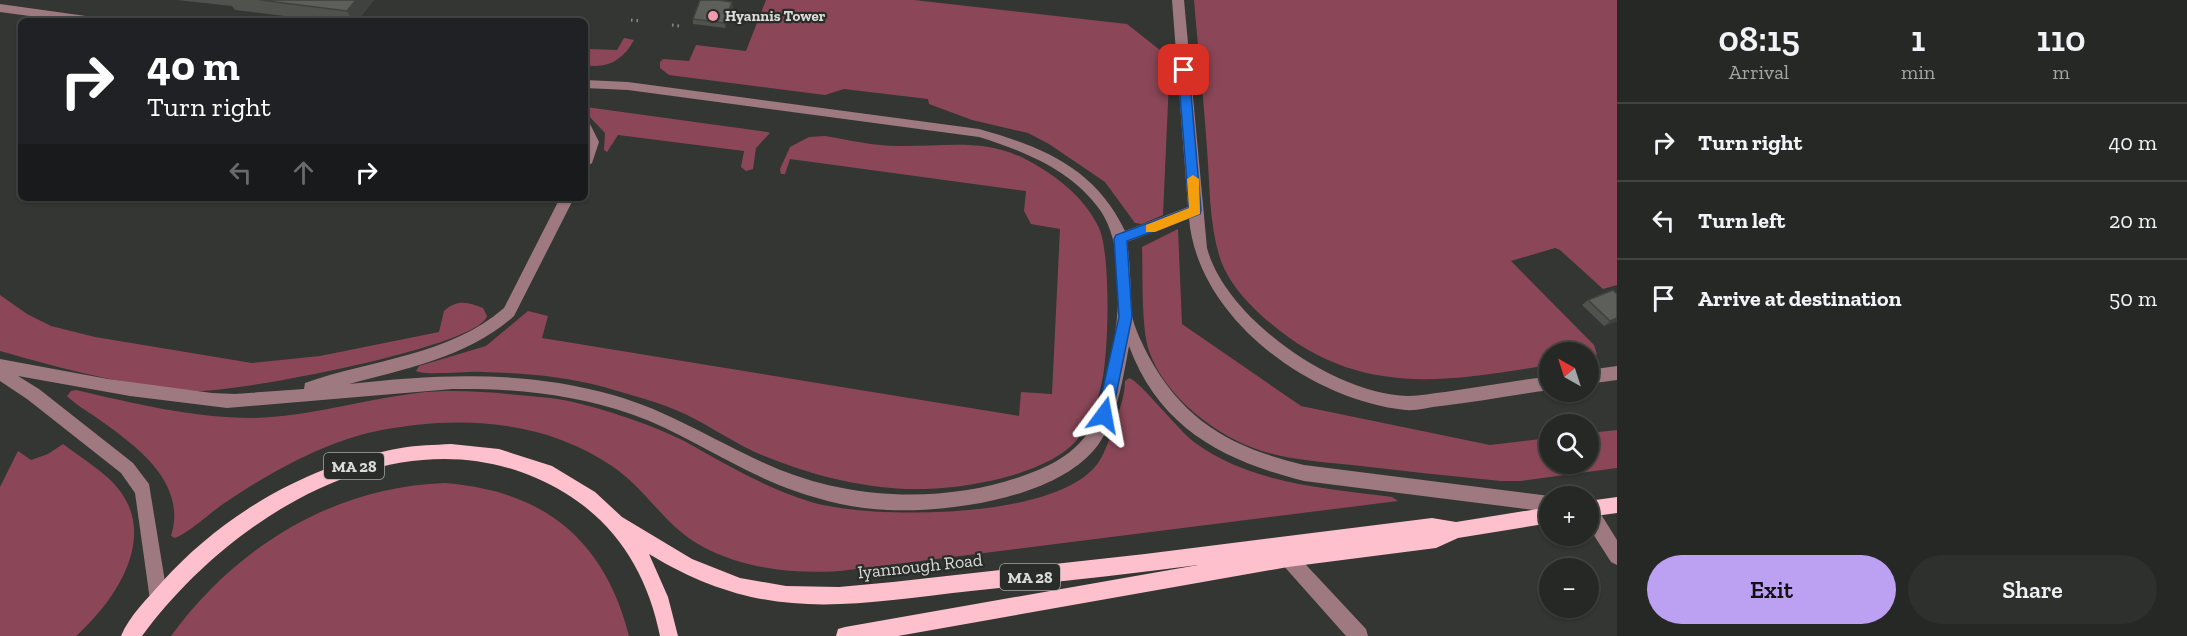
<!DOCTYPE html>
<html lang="en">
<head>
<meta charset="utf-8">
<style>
  :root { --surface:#262826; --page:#2e302e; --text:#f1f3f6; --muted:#a4a6a7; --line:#424443; --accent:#bca0f2 }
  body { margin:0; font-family:"Zilla Slab",serif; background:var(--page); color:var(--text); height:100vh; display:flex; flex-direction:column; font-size:22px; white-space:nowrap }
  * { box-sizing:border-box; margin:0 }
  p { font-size:20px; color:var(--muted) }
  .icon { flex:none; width:33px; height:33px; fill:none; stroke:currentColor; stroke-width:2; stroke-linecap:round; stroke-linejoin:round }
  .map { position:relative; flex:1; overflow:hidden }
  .drawer { display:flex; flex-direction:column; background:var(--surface); width:570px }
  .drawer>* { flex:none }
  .top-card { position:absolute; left:18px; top:18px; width:570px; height:183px; border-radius:9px; box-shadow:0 2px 4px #0004,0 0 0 2px var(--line); background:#202124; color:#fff; overflow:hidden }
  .needle { width:39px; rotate:321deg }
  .fabs { position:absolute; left:1539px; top:342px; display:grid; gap:12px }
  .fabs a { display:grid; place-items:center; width:60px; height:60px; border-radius:50%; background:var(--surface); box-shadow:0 2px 4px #0004,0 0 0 2px var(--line); font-size:30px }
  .pin { position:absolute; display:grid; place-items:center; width:51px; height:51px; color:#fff; margin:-26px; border-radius:12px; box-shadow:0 3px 9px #0006 }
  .me { position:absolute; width:66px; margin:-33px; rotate:13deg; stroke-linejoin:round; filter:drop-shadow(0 0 4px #0008) }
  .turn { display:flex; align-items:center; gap:21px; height:126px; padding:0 30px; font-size:27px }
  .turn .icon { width:78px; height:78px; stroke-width:2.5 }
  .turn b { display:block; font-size:42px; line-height:51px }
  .lanes { display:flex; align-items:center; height:57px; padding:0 30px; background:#0003; justify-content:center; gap:30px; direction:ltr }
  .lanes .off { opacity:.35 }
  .eta { display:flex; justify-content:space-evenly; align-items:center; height:102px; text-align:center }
  .eta b { font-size:36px; font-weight:600; line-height:42px }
  .primary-button { display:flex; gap:12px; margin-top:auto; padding:12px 30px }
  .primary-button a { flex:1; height:69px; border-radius:36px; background:var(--accent); color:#111; font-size:24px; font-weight:600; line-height:69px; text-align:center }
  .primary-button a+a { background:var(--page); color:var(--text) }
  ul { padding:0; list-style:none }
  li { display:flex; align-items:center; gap:18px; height:78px; padding:0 30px; border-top:2px solid var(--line) }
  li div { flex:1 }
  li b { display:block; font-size:22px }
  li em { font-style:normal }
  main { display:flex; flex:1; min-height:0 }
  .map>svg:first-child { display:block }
</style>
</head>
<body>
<main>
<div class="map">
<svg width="1617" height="636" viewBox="0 0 1617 636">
  <rect width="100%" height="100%" fill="#333632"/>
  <g fill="#8b4758">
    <polygon points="766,0 914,0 1127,24 1170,58 1163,215 1142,224 1135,223 1105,182 1049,144 1028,133 972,120 929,104 928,99 844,89 825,95 669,75 660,68 660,62 663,59 689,61 696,45 746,51"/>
    <path d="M 1194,0 L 1617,0 L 1617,285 L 1603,289 L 1560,250 L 1555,248 L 1511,261 L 1594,345 L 1597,355 L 1589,359 L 1588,352 L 1550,352 L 1549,365 C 1444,382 1357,398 1269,322 C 1250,306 1228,283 1220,258 C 1209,224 1210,185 1207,149 C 1204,100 1198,50 1194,0 Z"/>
    <path d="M 624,38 L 634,40 C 623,60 608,69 585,65 L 585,57 L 590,49 L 617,50 Z"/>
    <polygon points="586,107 767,132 770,133 756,148 753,169 746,171 741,167 744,151 618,135 607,152 604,150 605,133 585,112"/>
    <path d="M 825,136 C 849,140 874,146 898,146 C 945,147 985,137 1029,161 C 1058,177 1085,198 1099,228 C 1111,254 1109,357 1101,386 C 1097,405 1089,426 1076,441 C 1046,475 964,489 921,489 C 871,490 818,477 772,459 C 741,448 714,428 685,414 C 659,402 631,395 604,387 C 564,376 524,373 483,372 C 468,371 426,376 416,371 L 419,366 L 486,346 L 528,311 L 548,316 L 542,338 L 1019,416 L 1021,392 L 1052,394 L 1060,229 L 1031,224 L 1024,211 L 1026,191 L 790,159 L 785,174 L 781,174 L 780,169 L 790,147 L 809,137 Z"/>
    <path d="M 1178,229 L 1182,324 L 1301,406 L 1490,445 L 1549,438 L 1550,464 L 1588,464 L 1589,433 L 1617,430 L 1617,468 L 1521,481 L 1501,481 C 1452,476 1402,471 1352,465 C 1322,462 1291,460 1262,451 C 1217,437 1165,397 1149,351 C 1141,326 1143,276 1142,247 Z"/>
    <path d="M 0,295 L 27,314 L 51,326 L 95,337 L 252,363 L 320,356 L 439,332 L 444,311 C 457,299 468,302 483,308 L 487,316 C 479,347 234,393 196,391 C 131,387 63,369 0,351 Z"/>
    <path d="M 1129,378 C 1140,381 1178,430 1194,442 C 1251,484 1324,488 1392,497 L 1398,501 L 840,571 C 785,575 717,566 674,526 C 654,507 636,482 612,466 C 543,419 457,415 377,431 C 324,442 271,472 226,502 C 212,511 189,533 175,538 L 171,536 C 188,482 135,445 97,418 C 87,411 75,404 67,396 L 71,391 L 76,390 C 132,403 193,418 252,418 C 307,417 362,400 417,393 C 460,388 507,394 550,398 C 586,402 654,425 686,442 C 727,465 766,488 811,502 C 872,520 1058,520 1098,463 C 1106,452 1111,433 1116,420 C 1120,408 1125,394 1125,381 Z"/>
    <path d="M 63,444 C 81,458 106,472 120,491 C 157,540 114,602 76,636 L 0,636 L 0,487 L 18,451 L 31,460 L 48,454 Z"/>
    <path d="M 445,483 C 544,491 604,539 629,636 L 171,636 C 236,547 333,487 445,483 Z"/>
  </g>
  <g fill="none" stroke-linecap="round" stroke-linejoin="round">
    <g stroke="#8a8c89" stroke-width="3" stroke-dasharray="1.5 4" stroke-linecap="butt">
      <polyline points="631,20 642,21"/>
      <polyline points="672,25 679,26"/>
    </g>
    <g fill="#9e7980" fill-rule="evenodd">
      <path d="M 1172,0 L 1184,0 L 1207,248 C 1226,319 1336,395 1408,396 C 1420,396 1433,393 1445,392 C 1480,387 1515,381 1550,376 L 1550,390 C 1513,395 1477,402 1441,406 C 1429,407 1417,411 1405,410 C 1310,400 1197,318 1189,218 L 1127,242 C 1131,266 1130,290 1132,315 C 1134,328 1143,345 1149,357 C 1185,423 1234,448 1304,465 L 1550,496 L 1550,512 L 1304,481 C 1224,461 1159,428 1129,346 C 1123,378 1117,419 1098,445 C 1059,498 949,513 888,510 C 856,509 824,501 795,491 C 737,471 688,434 631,414 C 572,394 513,388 452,389 L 227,408 L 130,396 L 18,376 L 39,389 L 133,463 L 149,484 L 168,600 L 165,606 L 159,609 L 153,606 L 150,600 L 135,493 L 121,473 L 27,399 L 0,381 L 0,359 L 108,379 L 212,393 L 235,394 L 304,389 L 305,383 C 372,359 449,356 504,308 L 560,198 L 574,198 L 514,316 C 470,356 406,369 349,384 C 439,374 525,370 613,395 C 670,411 718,443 771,466 C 855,503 963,505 1047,466 C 1062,459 1077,448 1087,434 C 1093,425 1096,412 1100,402 C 1116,352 1132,256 1100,210 C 1072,170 1024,151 979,137 L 628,90 L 585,88 L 585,80 L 628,82 L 979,129 C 1043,147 1095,168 1125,231 L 1188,207 Z"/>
      <polygon points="0,4 93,17 99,21 67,21 0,12"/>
      <polygon points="585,123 590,124 599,142 592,163 585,168"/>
      <polygon points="1617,366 1617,380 1588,384 1588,370"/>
      <polygon points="1588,501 1594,503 1617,540 1617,565 1611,562 1588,526"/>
      <polygon points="1288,549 1294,552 1366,629 1368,636 1346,636 1282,564 1279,558 1282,552"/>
    </g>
    <g fill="#fec0cd" fill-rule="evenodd">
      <path d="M 451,444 L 499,449 L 552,466 L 595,492 L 622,517 L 692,559 L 740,578 L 786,586 L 839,587 L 893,582 L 1145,554 L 1432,518 L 1456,522 L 1550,507 L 1550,523 L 1458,538 L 1436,548 L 1288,567 L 898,636 L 836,636 L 838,629 L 845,627 L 1198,565 C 1122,575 1046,583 971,591 C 845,605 764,624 649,554 L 668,597 L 678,636 L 660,636 C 648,576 618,525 565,493 C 414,401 234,511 142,636 L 121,636 C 129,616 148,598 162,582 C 224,513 310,464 401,448 C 417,445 435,445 451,444 Z"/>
      <polygon points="1617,497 1617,513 1588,517 1588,501"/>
    </g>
  </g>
  <g fill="#4f524d">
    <polygon points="177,0 374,0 357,21 325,21 235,10 232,6"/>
    <polygon points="733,7 725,28 693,24 693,19"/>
    <polygon points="1617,294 1617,321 1604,326 1582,305 1588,300"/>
  </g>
  <g fill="#40423f">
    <polygon points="356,0 374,0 357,21 352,21 347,11"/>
    <polygon points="732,2 733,7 725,28 724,23"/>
    <polygon points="1617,318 1617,321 1604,326 1610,321"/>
  </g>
  <g fill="#5c5f5a" stroke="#40423f" stroke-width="1.5">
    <polygon points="260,0 356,0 347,11"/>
    <polygon points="700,0 718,0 732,2 724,23 693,19"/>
    <polygon points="1613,290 1617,294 1617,318 1610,321 1588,300"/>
  </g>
  <polygon fill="#1a73e8" stroke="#114b97" stroke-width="1.5" points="1184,66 1189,70 1201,210 1200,214 1127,241 1132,317 1112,415 1104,421 1097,415 1119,317 1114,239 1116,235 1189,208 1178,70"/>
  <polygon fill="#f59e0b" points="1193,175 1199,179 1200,214 1155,232 1146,232 1146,225 1189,208 1187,179"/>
  <circle fill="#f29aae" stroke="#292c28" stroke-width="2" cx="713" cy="16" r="6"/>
  <g text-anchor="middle" stroke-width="4.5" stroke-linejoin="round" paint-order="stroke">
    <g font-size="15" font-weight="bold" fill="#dbdcda" stroke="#292c28" text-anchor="start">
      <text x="725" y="21">Hyannis Tower</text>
    </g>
    <g fill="#292c28" stroke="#a6a7a5" stroke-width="1.5">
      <rect x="324" y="453" width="60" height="26" rx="4.5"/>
      <rect x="1000" y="564" width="60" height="26" rx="4.5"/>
    </g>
    <g font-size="16" font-weight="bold" fill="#dbdcda">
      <text x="354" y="472">MA 28</text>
      <text x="1030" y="583">MA 28</text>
    </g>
    <g font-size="18" fill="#dbdcda" stroke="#292c28">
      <text transform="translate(920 566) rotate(-6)" y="6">Iyannough Road</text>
    </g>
  </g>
</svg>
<div class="fabs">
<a><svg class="needle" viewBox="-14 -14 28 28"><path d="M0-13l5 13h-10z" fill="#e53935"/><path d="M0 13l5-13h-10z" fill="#a4a6a7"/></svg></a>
<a><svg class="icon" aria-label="search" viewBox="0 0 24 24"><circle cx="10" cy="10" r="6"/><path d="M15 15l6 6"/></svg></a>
<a>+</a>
<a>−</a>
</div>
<div class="pin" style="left:1184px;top:70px;background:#d93025"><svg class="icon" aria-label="arrive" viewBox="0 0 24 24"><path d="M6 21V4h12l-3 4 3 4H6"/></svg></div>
<svg class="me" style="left:1104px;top:415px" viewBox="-20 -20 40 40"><path d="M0-17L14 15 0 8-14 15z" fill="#1a73e8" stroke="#fff" stroke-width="4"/></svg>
<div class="top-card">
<div class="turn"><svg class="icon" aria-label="right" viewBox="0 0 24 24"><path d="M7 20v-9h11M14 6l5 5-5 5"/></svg><div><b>40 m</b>Turn right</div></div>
<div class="lanes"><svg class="icon off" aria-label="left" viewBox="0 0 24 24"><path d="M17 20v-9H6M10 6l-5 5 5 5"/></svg><svg class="icon off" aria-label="ahead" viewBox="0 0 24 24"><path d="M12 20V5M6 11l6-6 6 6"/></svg><svg class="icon" aria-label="right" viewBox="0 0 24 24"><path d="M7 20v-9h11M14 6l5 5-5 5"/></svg></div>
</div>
</div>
<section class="drawer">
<div class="eta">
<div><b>08:15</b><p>Arrival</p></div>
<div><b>1</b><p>min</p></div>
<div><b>110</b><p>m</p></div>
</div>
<ul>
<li><svg class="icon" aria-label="right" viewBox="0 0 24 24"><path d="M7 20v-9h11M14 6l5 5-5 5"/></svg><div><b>Turn right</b></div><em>40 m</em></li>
<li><svg class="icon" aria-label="left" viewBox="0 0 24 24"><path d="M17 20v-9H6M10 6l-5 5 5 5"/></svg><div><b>Turn left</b></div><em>20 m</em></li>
<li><svg class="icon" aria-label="arrive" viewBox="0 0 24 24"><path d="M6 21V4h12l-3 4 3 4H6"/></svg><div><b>Arrive at destination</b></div><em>50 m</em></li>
</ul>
<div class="primary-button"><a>Exit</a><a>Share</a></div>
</section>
</main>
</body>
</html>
